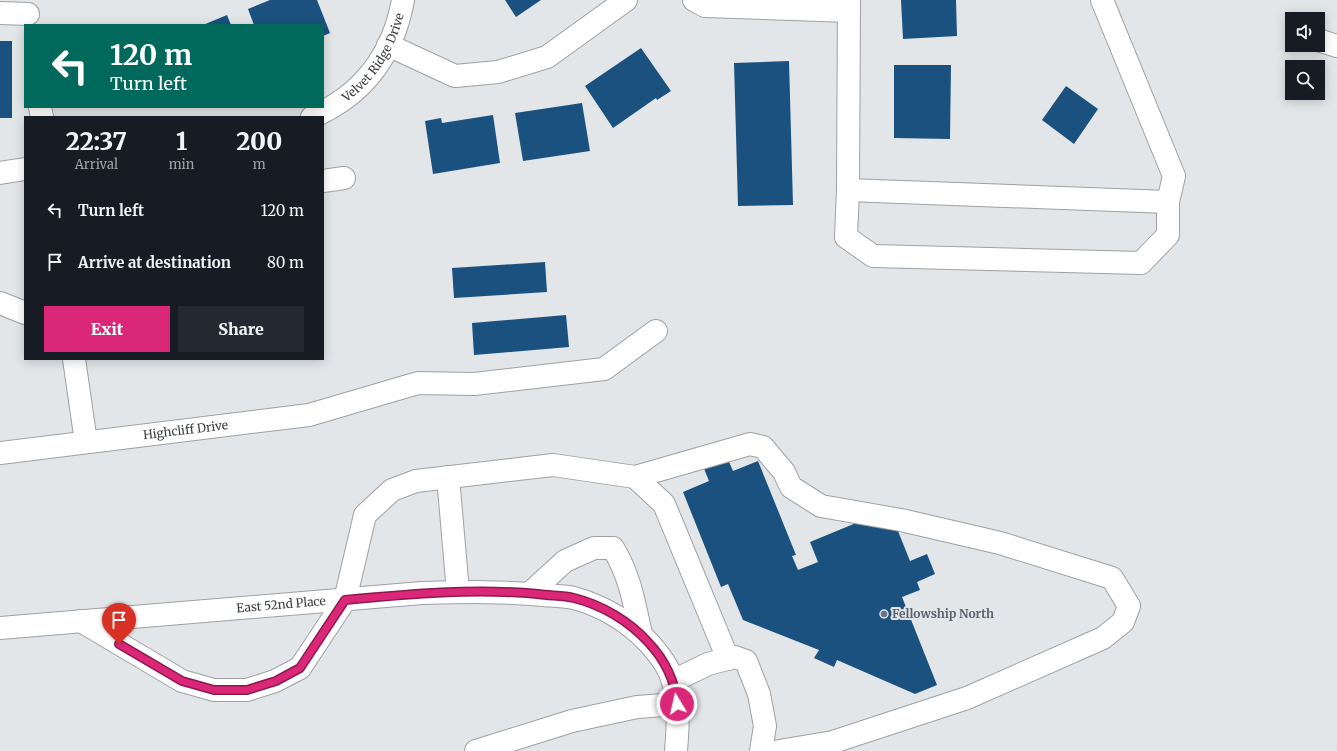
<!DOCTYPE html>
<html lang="en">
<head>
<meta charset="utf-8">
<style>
  :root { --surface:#171b24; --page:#242831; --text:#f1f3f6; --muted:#9ea1a6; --accent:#db2777 }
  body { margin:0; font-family:Merriweather,serif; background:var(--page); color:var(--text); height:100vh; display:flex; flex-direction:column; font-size:15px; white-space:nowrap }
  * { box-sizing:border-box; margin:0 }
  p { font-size:13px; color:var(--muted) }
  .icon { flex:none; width:22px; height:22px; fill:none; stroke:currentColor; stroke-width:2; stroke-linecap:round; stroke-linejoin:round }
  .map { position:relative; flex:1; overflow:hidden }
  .panel { position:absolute; left:24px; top:116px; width:300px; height:244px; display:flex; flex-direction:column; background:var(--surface); border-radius:0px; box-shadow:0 2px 10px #0003 }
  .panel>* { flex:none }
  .hud { position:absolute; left:24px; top:24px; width:300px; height:84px; border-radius:0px; box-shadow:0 2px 10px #0003; background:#00695c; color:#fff; overflow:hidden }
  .controls { position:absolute; left:1285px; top:12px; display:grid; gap:8px }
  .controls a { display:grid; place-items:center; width:40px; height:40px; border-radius:0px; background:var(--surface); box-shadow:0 2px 10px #0003; font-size:20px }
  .pin { position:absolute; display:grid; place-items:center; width:34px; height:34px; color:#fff; margin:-41px -17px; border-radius:50% 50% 50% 0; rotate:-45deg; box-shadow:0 0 4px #0007 }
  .pin .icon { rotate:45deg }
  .me { position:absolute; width:44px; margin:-22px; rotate:351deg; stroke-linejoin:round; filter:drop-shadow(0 0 3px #0008) }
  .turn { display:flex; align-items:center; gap:14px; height:84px; padding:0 20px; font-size:18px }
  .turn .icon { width:52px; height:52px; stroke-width:2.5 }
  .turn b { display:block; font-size:28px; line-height:34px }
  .eta { display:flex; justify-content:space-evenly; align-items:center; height:68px; text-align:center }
  .eta b { font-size:24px; font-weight:800; line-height:28px }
  .cta { display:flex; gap:8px; margin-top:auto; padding:8px 20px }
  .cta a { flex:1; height:46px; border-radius:0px; background:var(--accent); color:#fff; font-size:16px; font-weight:800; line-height:46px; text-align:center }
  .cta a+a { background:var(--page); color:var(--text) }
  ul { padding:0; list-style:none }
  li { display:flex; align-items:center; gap:12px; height:52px; padding:0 20px }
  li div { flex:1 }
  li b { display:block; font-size:15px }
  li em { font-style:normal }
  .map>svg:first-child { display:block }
</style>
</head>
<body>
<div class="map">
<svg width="1337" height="751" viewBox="0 0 1337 751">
  <rect width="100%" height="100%" fill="#e3e6e9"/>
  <g fill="#1b517f">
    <polygon points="270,0 317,0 330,33 323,36 323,25 254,25 248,9"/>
    <polygon points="505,0 541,0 516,17"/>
    <polygon points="901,0 956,0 957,36 903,39"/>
    <polygon points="227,15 231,25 203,25"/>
    <rect x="0" y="41" width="12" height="77"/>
    <polygon points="641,48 671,91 657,100 656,98 613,128 585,86"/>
    <polygon points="789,61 793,205 738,206 734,63"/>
    <polygon points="894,65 951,65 950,139 894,138"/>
    <polygon points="1066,86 1098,109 1074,144 1042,120"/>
    <polygon points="582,103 590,151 523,161 515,113"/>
    <polygon points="493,115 500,163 433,174 425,121 441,118 442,123"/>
    <polygon points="545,262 547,292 454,298 452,268"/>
    <polygon points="566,315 569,347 474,355 472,323"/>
    <polygon points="727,457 733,471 758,461 796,555 792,556 798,570 818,562 810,542 873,516 896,526 910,561 927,554 935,574 917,582 920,590 902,597 937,685 915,694 837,660 834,667 814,658 819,650 743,620 728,584 721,587 683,492 709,481 703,466"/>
  </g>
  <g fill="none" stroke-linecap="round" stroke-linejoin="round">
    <defs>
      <g id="minor">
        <polyline points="694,0 705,6 849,11"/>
        <polyline points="849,0 848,190 1168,202 1174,176 1102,0"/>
        <polyline points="0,13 28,14"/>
        <polyline points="1318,40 1337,46"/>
        <polyline points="388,45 455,76 498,72 547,57 626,0"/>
        <polyline points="40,107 42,117"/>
        <path id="s1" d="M 312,117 C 363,95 393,55 403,0"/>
        <polyline points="0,173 25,169"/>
        <polyline points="323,181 344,178"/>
        <polyline points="848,190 846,237 873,256 1141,263 1168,235 1168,202"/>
        <polyline points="0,303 25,313"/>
        <polyline points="74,359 86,442"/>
        <path id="s2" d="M 0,453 L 309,415 L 418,383 L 474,384 L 604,369 L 656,331"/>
        <polyline points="448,477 458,592"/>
        <polyline points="635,477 664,504 728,659"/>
        <path d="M 530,593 L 565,561 L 594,548 L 613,548 C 630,576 634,602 641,634"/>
        <polyline points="81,621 182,681 214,690 247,690 275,681 300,668 345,600 365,515 392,490 416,481 553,465 635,477 750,444 763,447 784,472 791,487 821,506 901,520 1000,543 1112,578 1129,606 1123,622 1103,638 967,698 833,742 779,751"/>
        <path id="s3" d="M 0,628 L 422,593 C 463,592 503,591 544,595 C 554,596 565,596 574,598 C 603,606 629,622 649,643 C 657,652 667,664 671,676 C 680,699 678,727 676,751"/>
        <polyline points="673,681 708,664 735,657 746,661 759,694 765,726 761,751"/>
        <polyline points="476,751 572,721 637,707 677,704"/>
      </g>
    </defs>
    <use href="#minor" stroke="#9ea0a3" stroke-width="24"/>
    <use href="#minor" stroke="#fff" stroke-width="22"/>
  </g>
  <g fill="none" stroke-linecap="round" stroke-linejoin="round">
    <defs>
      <path id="route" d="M 119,644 L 182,681 L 214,690 L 247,690 L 276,681 L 300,668 L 345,600 C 409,594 473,588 538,594 C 550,596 563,595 574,598 C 602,605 629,621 648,642 C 665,660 675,680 677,704"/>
    </defs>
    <use href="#route" stroke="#8e194d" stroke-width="10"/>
    <use href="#route" stroke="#db2777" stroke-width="7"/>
  </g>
  <circle fill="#6b7280" stroke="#e3e6e9" stroke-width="1.5" cx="884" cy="614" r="4"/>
  <g text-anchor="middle" stroke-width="4" stroke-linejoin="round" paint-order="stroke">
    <g font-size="12" fill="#3c3d3e" stroke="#e3e6e9">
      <text dy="4" stroke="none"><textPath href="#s1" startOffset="89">Velvet Ridge Drive</textPath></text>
      <text dy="4" stroke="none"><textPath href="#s2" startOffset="187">Highcliff Drive</textPath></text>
      <text dy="4" stroke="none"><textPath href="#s3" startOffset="282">East 52nd Place</textPath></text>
    </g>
    <g font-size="12" font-weight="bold" fill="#5b616d" stroke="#e3e6e9" text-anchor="start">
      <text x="892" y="618">Fellowship North</text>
    </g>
  </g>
</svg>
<div class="controls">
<a><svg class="icon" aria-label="sound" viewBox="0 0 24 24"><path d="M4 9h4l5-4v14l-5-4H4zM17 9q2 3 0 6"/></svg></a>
<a><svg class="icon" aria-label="search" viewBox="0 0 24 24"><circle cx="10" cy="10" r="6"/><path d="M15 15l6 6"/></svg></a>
</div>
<div class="pin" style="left:119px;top:644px;background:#d93025"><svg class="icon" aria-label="arrive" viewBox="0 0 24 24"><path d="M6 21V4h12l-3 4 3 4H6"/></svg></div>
<svg class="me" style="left:677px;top:704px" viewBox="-20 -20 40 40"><circle r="17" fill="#db2777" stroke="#fff" stroke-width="3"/><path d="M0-11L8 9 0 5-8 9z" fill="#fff"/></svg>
<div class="hud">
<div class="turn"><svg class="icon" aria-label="left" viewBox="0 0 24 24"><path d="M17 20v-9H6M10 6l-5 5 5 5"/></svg><div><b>120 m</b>Turn left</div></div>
</div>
<section class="panel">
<div class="eta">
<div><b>22:37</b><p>Arrival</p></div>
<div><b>1</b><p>min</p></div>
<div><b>200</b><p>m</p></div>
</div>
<ul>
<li><svg class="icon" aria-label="left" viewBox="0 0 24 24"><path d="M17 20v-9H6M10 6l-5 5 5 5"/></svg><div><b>Turn left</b></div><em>120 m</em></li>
<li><svg class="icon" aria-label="arrive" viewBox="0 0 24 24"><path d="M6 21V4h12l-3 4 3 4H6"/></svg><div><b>Arrive at destination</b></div><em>80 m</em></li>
</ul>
<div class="cta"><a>Exit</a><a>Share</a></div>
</section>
</div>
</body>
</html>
